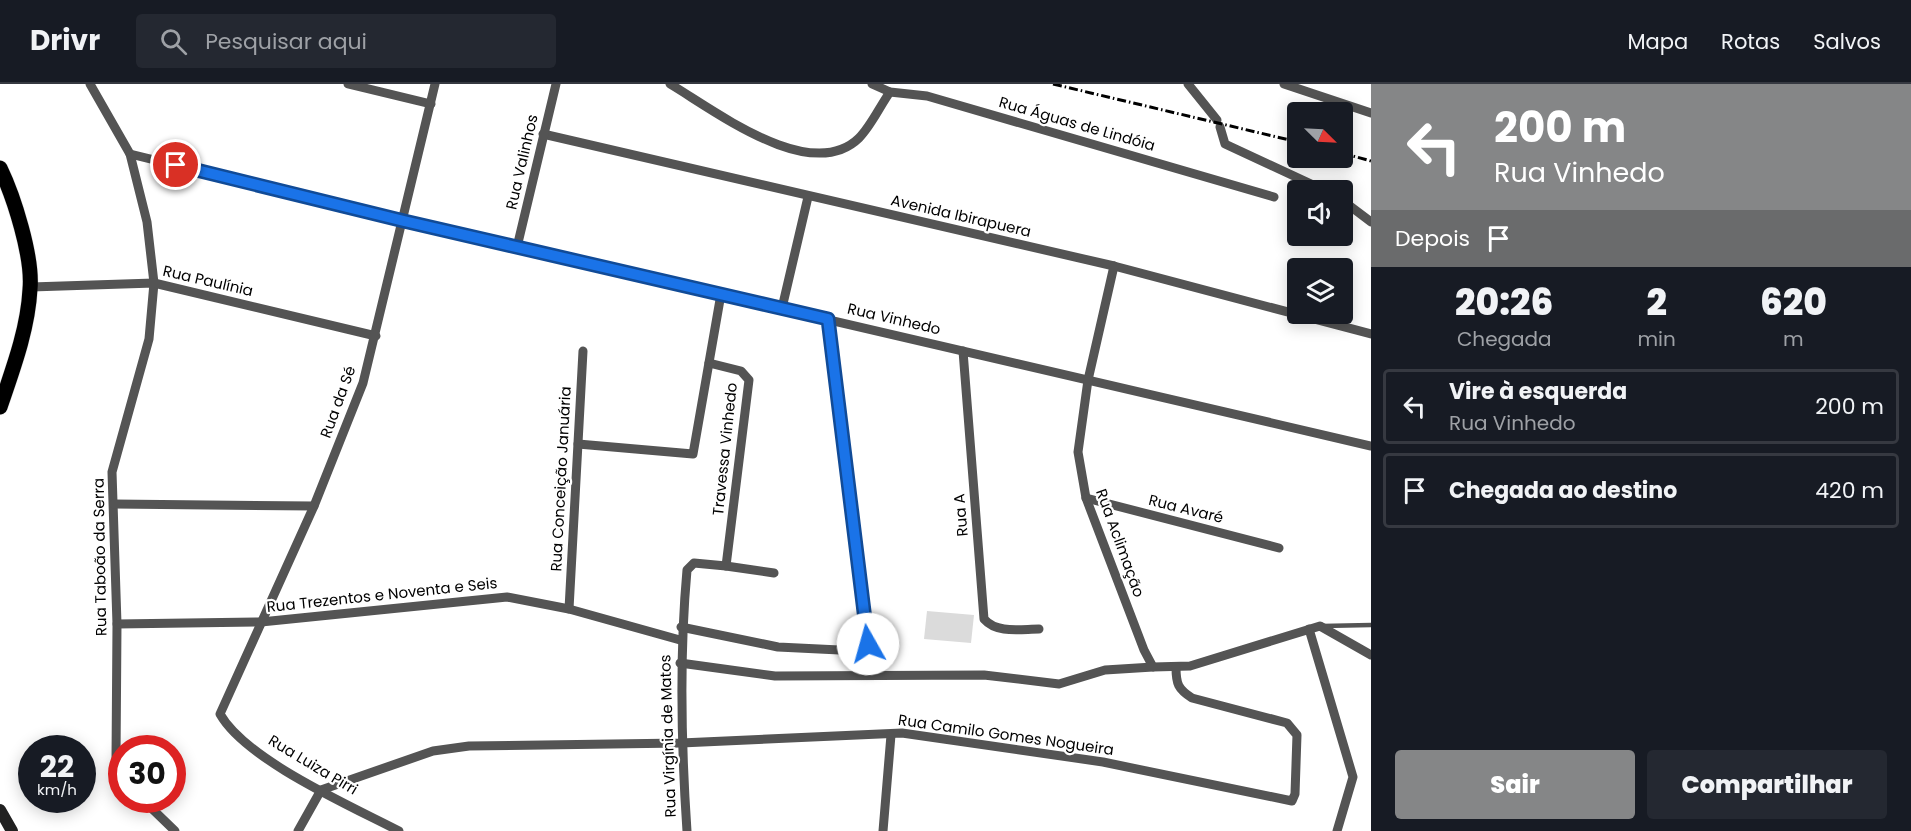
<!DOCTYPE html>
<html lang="pt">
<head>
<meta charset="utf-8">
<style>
  :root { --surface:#171b24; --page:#242831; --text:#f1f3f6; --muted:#9ea1a6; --line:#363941; --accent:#858687 }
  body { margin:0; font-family:Poppins,sans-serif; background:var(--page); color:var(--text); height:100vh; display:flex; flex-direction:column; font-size:22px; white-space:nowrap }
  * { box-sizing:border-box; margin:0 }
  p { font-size:20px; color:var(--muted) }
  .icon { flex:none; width:33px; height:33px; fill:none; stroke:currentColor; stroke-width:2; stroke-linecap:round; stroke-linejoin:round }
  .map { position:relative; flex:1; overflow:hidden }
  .drawer { display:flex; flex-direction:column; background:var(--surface); width:540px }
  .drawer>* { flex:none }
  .banner { background:#858687; color:#fff; overflow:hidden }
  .needle { width:39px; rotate:114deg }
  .fabs { position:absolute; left:1287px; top:18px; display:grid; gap:12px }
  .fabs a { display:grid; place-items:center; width:66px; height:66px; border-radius:6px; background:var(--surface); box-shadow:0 3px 15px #0003; font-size:30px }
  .speed { position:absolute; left:18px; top:651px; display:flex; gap:12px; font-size:30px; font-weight:700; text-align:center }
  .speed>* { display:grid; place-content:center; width:78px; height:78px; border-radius:50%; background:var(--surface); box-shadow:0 3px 15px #0003; line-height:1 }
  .speed small { font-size:15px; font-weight:400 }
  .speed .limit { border:9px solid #d22; background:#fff; color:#111 }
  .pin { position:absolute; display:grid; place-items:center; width:51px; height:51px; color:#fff; margin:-26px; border:3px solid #fff; border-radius:50%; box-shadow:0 2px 6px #0007 }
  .me { position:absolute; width:66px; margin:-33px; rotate:353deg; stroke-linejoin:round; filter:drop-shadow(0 0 4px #0008) }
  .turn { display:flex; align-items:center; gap:21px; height:126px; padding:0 24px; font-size:27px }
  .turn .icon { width:78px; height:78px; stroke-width:2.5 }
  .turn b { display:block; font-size:42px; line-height:51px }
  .then { display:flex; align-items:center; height:57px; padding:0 24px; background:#0003; gap:12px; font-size:22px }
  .eta { display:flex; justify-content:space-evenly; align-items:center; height:102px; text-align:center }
  .eta b { font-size:36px; font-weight:800; line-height:42px }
  .cta { display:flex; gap:12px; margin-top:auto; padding:12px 24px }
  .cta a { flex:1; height:69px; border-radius:6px; background:var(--accent); color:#fff; font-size:24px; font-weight:800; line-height:69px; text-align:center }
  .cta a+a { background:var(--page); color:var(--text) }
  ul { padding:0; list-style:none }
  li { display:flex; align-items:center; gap:18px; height:75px; margin:0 12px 9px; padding:0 12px; border:3px solid var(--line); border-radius:6px }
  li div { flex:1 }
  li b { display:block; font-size:22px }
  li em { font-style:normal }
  header { display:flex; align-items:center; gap:36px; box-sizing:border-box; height:84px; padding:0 30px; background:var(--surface); border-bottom:2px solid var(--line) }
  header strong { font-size:28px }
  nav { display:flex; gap:33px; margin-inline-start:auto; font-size:21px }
  .search { width:420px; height:54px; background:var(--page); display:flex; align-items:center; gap:15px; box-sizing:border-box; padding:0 21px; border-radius:6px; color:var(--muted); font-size:22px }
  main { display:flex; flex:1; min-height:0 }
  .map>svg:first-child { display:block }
</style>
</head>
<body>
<header>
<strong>Drivr</strong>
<div class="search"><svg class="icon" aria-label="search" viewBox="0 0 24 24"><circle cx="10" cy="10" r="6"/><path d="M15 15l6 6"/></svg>Pesquisar aqui</div>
<nav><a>Mapa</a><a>Rotas</a><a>Salvos</a></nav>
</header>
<main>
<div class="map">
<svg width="1371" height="747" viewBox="0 0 1371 747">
  <rect width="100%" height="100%" fill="#fff"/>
  <polygon fill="#dbdbdb" points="927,527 974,531 971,559 924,555"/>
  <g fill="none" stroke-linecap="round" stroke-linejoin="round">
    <defs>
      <path id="primary" d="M 0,84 C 14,113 33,173 30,205 C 28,245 13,285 0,323"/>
    </defs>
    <use href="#primary" stroke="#dbdbdb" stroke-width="16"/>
    <polyline stroke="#545454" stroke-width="4.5" points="1322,542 1371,541"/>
    <g stroke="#545454" stroke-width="9">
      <polyline points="90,0 130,70 147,138 154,199 149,255 112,388 117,540 116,675 122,685"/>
      <polyline points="348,0 431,20"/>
      <path d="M 670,0 C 714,26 811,101 859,54 C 871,42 880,22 890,8"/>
      <polyline points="872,0 890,8 927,12 1274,113"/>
      <polyline points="1188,0 1217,36"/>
      <polyline points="1284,0 1371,29"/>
      <polyline points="1220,43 1225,60 1324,106"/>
      <polyline points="543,50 1114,182 1371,250"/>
      <polyline points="130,70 404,137 1371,362"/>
      <polyline points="1342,116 1371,138"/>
      <polyline points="517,163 556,0"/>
      <polyline points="1114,182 1088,296 1078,368 1086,414 1144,566 1153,583 1190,582 1320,542 1371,571"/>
      <polyline points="31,203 154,199 376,252"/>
      <polyline points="782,224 808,113"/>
      <path d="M 963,267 L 984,535 C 997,550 1021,545 1039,545"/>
      <polyline points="578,360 693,370 721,210"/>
      <polyline points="1086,414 1279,464"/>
      <polyline points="114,420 314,422"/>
      <polyline points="726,482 774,489"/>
      <polyline points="569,525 583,267"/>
      <polyline points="117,540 261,538 507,513 569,525 680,556"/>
      <polyline points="681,543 778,563 860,567 865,565 868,560 828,235"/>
      <polyline points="1309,545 1353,693 1337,747"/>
      <polyline points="680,579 775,592 984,591 1059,600 1105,586 1153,583"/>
      <polyline points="143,716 175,747"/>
      <path d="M 298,747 L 321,706 L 433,667 L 469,662 L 681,659 L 902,649 L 1103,678 L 1292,717 L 1295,710 L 1297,651 L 1287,639 L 1192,614 C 1178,605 1176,600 1176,583"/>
      <path d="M 399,747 C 351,722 246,676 220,630 L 314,422 L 363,299 L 435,0"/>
      <path d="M 687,747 C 681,659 679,574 687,486 L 694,479 L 726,482 L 749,296 L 741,287 L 709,279"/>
      <polyline points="883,747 891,651"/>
    </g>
    <polyline stroke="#212121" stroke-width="12" points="0,726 12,747"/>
    <use href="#primary" stroke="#000" stroke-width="15"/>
    <g stroke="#000" stroke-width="3" stroke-dasharray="9 3 1.5 3" stroke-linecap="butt">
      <polyline points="1053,0 1298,58"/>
      <polyline points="1342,69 1371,77"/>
    </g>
  </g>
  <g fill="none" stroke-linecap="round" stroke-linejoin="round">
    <defs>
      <polyline id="route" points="176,81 404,137 828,235 868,560"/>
    </defs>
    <use href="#route" stroke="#114b97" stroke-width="15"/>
    <use href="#route" stroke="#1a73e8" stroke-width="10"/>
  </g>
  <g text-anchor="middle" stroke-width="4.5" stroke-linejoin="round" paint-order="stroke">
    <g font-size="15" fill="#000" stroke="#fff">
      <text transform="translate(1077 40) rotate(16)" y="5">Rua Águas de Lindóia</text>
      <text transform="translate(522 78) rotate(-77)" y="5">Rua Valinhos</text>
      <text transform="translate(961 132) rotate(13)" y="5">Avenida Ibirapuera</text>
      <text transform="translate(208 197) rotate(13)" y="5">Rua Paulínia</text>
      <text transform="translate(894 235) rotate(13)" y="5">Rua Vinhedo</text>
      <text transform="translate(338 318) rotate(-70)" y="5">Rua da Sé</text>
      <text transform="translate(725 365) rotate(-84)" y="5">Travessa Vinhedo</text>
      <text transform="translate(561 395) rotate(-87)" y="5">Rua Conceição Januária</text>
      <text transform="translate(1186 425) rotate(14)" y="5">Rua Avaré</text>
      <text transform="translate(961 431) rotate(-95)" y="5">Rua A</text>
      <text transform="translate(1120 459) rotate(70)" y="5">Rua Aclimação</text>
      <text transform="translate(100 473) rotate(-91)" y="5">Rua Taboão da Serra</text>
      <text transform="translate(382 511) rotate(-6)" y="5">Rua Trezentos e Noventa e Seis</text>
      <text transform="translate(1006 651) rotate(8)" y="5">Rua Camilo Gomes Nogueira</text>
      <text transform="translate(668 652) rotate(-92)" y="5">Rua Virgínia de Matos</text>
      <text transform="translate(313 681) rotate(31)" y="5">Rua Luiza Pirri</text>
    </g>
  </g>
</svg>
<div class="fabs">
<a><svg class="needle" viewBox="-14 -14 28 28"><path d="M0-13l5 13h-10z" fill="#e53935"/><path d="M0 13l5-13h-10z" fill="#9ea1a6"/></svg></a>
<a><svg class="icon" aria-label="sound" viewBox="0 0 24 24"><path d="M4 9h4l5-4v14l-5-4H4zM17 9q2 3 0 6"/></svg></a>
<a><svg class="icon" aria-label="layers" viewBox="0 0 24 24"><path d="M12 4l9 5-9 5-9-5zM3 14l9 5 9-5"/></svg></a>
</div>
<div class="speed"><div>22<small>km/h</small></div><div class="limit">30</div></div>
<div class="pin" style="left:176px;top:81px;background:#d93025"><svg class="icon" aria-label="arrive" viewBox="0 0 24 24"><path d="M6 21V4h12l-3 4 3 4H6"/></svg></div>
<svg class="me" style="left:868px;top:560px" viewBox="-20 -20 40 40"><circle r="19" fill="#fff"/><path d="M0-13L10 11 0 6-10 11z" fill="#1a73e8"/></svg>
</div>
<section class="drawer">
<div class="banner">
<div class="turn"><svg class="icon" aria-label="left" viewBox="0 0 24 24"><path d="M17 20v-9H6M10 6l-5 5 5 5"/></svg><div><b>200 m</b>Rua Vinhedo</div></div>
<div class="then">Depois<svg class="icon" aria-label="arrive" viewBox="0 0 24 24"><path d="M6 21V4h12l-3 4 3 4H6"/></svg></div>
</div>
<div class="eta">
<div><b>20:26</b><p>Chegada</p></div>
<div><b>2</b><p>min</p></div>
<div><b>620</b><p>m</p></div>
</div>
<ul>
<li><svg class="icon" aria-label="left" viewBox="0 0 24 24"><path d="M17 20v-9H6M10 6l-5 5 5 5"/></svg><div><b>Vire à esquerda</b><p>Rua Vinhedo</p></div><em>200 m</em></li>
<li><svg class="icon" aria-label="arrive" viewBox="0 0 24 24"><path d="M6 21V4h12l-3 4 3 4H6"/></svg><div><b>Chegada ao destino</b></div><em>420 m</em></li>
</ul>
<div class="cta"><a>Sair</a><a>Compartilhar</a></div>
</section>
</main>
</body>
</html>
